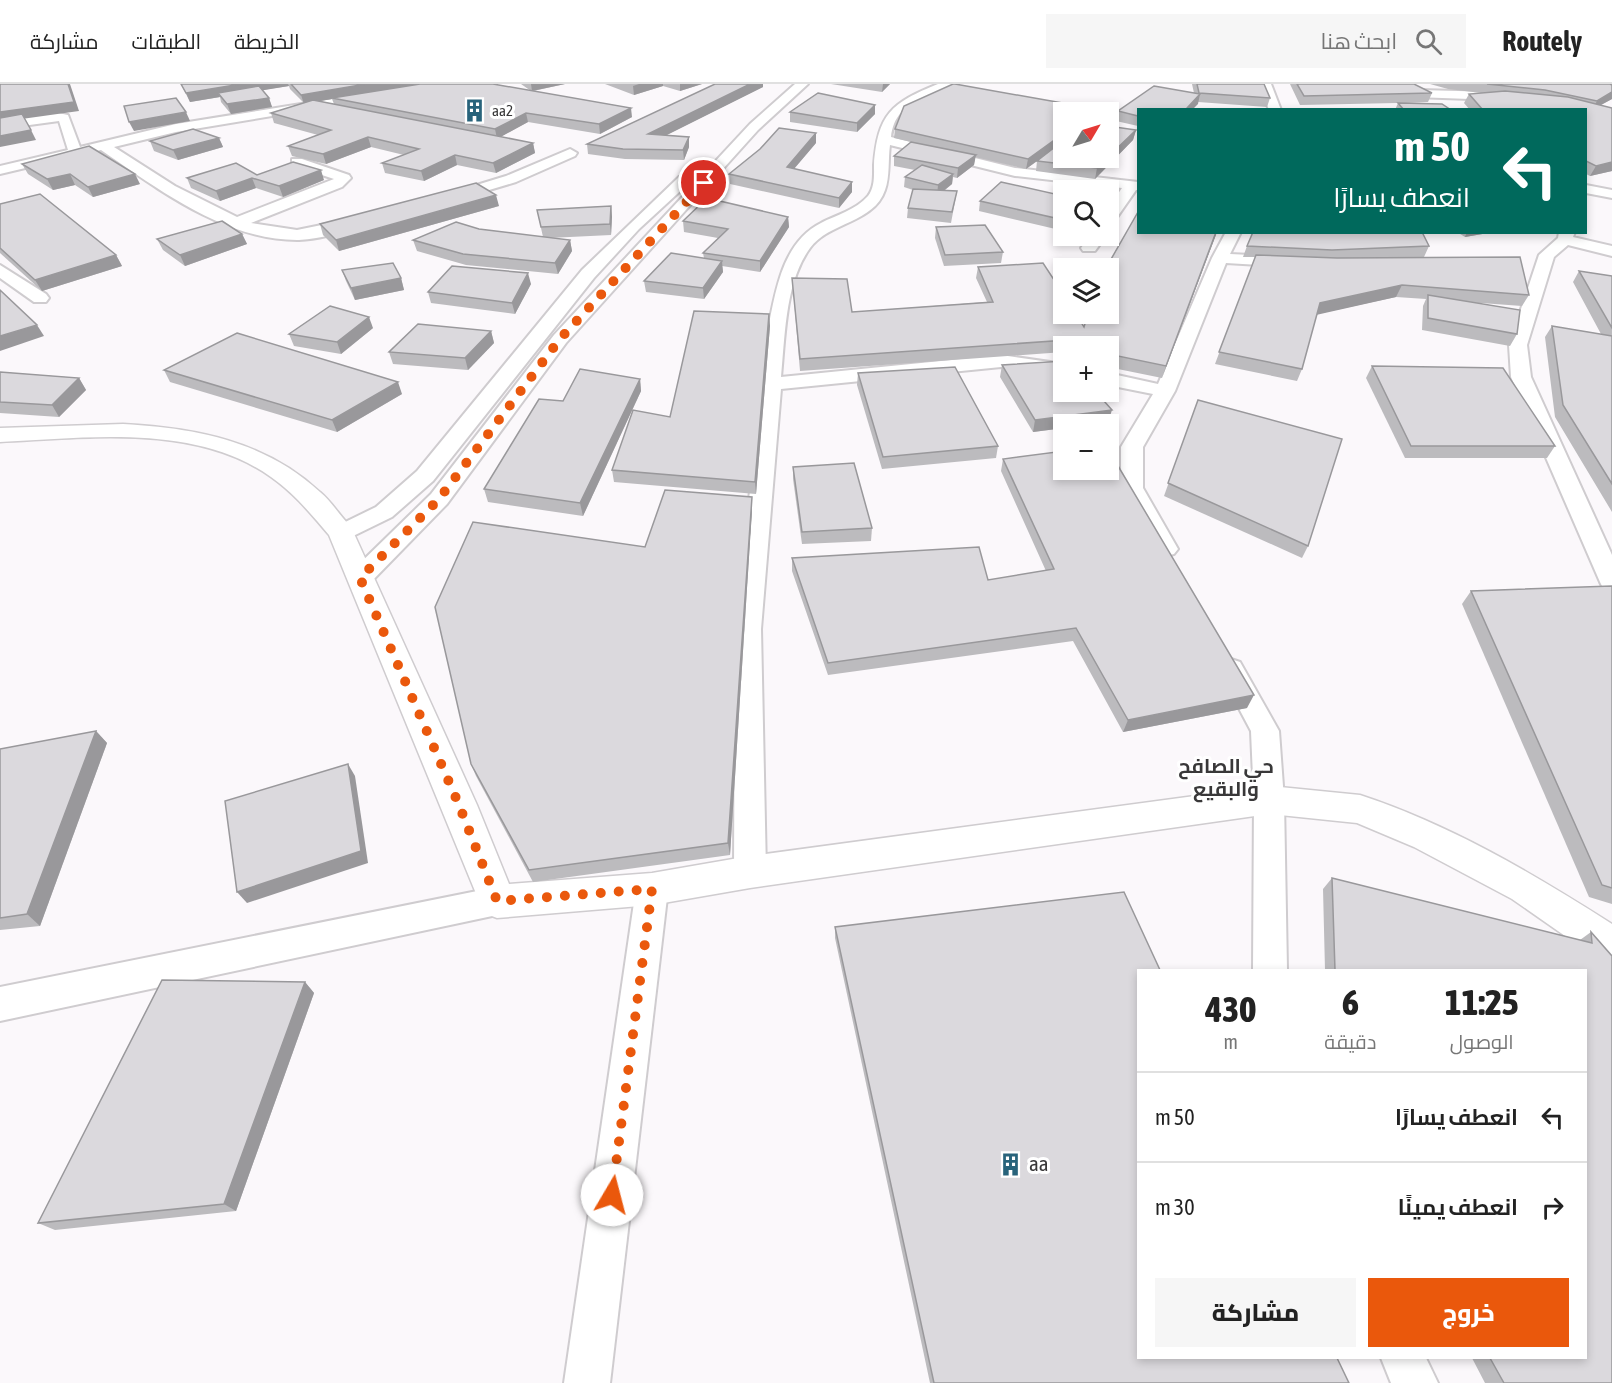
<!DOCTYPE html>
<html lang="ar">
<head>
<meta charset="utf-8">
<style>
  :root { --surface:#fff; --page:#f6f6f6; --text:#222; --muted:#767676; --line:#e0e0e0; --accent:#ea580c }
  body { margin:0; font-family:"Asap Condensed",Cairo,sans-serif; background:var(--page); color:var(--text); direction:rtl; height:100vh; display:flex; flex-direction:column; font-size:22px; white-space:nowrap }
  * { box-sizing:border-box; margin:0 }
  p { font-size:20px; color:var(--muted) }
  .icon { flex:none; width:33px; height:33px; fill:none; stroke:currentColor; stroke-width:2; stroke-linecap:round; stroke-linejoin:round }
  .map { position:relative; flex:1; overflow:hidden; direction:ltr }
  .panel { position:absolute; left:1137px; top:885px; width:450px; height:390px; display:flex; flex-direction:column; background:var(--surface); border-radius:0px; box-shadow:0 3px 9px #0003; direction:rtl }
  .panel>* { flex:none }
  .banner { position:absolute; left:1137px; top:24px; width:450px; height:126px; border-radius:0px; box-shadow:0 3px 9px #0003; direction:rtl; background:#00695c; color:#fff; overflow:hidden }
  .needle { width:39px; rotate:52deg }
  .fabs { position:absolute; left:1053px; top:18px; display:grid; gap:12px }
  .fabs a { display:grid; place-items:center; width:66px; height:66px; border-radius:0px; background:var(--surface); box-shadow:0 3px 9px #0003; font-size:30px }
  .pin { position:absolute; display:grid; place-items:center; width:51px; height:51px; color:#fff; margin:-26px; border:3px solid #fff; border-radius:50%; box-shadow:0 2px 6px #0007 }
  .me { position:absolute; width:66px; margin:-33px; rotate:8deg; stroke-linejoin:round; filter:drop-shadow(0 0 4px #0008) }
  .turn { display:flex; align-items:center; gap:21px; height:126px; padding:0 18px; font-size:27px }
  .turn .icon { width:78px; height:78px; stroke-width:2.5 }
  .turn b { display:block; font-size:42px; line-height:51px }
  .eta { display:flex; justify-content:space-evenly; align-items:center; height:102px; text-align:center }
  .eta b { font-size:36px; font-weight:800; line-height:42px }
  .primary-button { display:flex; gap:12px; margin-top:auto; padding:12px 18px }
  .primary-button a { flex:1; height:69px; border-radius:0px; background:var(--accent); color:#fff; font-size:24px; font-weight:800; line-height:69px; text-align:center }
  .primary-button a+a { background:var(--page); color:var(--text) }
  ul { padding:0; list-style:none }
  li { display:flex; align-items:center; gap:18px; height:90px; padding:0 18px; border-top:2px solid var(--line) }
  li div { flex:1 }
  li b { display:block; font-size:22px }
  li em { font-style:normal }
  header { display:flex; align-items:center; gap:36px; box-sizing:border-box; height:84px; padding:0 30px; background:var(--surface); border-bottom:2px solid var(--line) }
  header strong { font-size:28px }
  nav { display:flex; gap:33px; margin-inline-start:auto; font-size:21px }
  .search { width:420px; height:54px; background:var(--page); display:flex; align-items:center; gap:15px; box-sizing:border-box; padding:0 21px; border-radius:0px; color:var(--muted); font-size:22px }
  .map>svg:first-child { display:block }
</style>
</head>
<body>
<header>
<strong>Routely</strong>
<div class="search"><svg class="icon" aria-label="search" viewBox="0 0 24 24"><circle cx="10" cy="10" r="6"/><path d="M15 15l6 6"/></svg>ابحث هنا</div>
<nav><a>الخريطة</a><a>الطبقات</a><a>مشاركة</a></nav>
</header>
<div class="map">
<svg width="1612" height="1299" viewBox="0 0 1612 1299">
  <rect width="100%" height="100%" fill="#fbf8fb"/>
  <g fill="none" stroke-linecap="round" stroke-linejoin="round">
    <defs>
      <g id="street">
        <path d="M 425,0 L 453,0 L 447,3 L 176,48 L 114,63 L 175,102 L 237,133 L 334,95 L 292,81 L 292,75 L 302,75 L 349,91 L 351,94 L 342,103 L 251,139 L 297,146 L 361,133 L 369,138 L 366,141 C 345,147 322,155 299,156 C 226,157 158,105 101,66 L 0,90 L 0,82 L 68,66 L 59,37 L 0,45 L 0,37 L 53,28 L 68,31 L 80,63 L 176,40 Z"/>
        <polygon points="795,0 808,0 758,46 566,259 447,420 369,500 360,502 351,500 348,494 351,488 431,410 554,251 750,40"/>
        <path d="M 938,0 L 954,0 C 930,22 897,11 891,53 L 1015,84 L 1138,98 L 1138,106 L 1136,106 L 1113,139 L 1108,140 L 1108,124 L 1122,104 L 1015,92 L 890,61 C 888,75 890,93 885,106 C 874,139 829,138 810,164 C 785,198 785,253 781,293 L 1001,271 L 1064,280 L 1064,292 L 1001,283 L 781,305 L 761,545 L 766,788 L 761,798 L 750,802 L 739,798 L 734,788 L 735,545 L 767,250 C 775,211 781,159 821,139 C 836,131 856,126 868,112 C 875,103 874,91 874,81 C 878,30 891,19 938,0 Z"/>
        <polygon points="1259,0 1271,0 1281,26 1269,26"/>
        <polygon points="1419,6 1497,8 1583,22 1589,26 1586,29 1586,26 1558,26 1497,16 1415,13 1415,7"/>
        <polygon points="570,65 577,69 575,72 516,98 449,118 442,114 444,111 506,92"/>
        <polygon points="684,92 691,96 689,99 639,145 594,194 433,397 392,433 349,454 333,454 329,449 333,444 376,423 417,387 582,186 679,93"/>
        <polygon points="1586,101 1612,106 1612,114 1586,109"/>
        <polygon points="1226,148 1241,148 1230,170 1293,173 1301,178 1293,183 1226,179 1175,307 1143,363 1143,404 1178,465 1174,470 1166,472 1158,470 1154,465 1121,404 1121,363 1153,310 1108,301 1108,289 1158,300 1212,174"/>
        <polygon points="1559,148 1575,148 1573,153 1612,162 1612,172 1568,161 1554,173 1527,261 1531,293 1612,471 1612,506 1603,504 1600,498 1511,293 1509,261 1539,171 1558,154"/>
        <polygon points="1090,152 1106,152 1095,167 1083,167 1081,164"/>
        <polygon points="0,181 46,210 49,214 46,218 34,218 0,194"/>
        <polygon points="1231,575 1240,578 1279,647 1284,716 1287,886 1253,886 1254,716 1251,647 1218,585 1222,578"/>
        <polygon points="652,791 664,795 668,805 610,1299 564,1299 636,805 640,795"/>
        <polygon points="497,803 509,807 513,817 509,827 497,831 0,937 0,903"/>
        <polygon points="1381,1274 1426,1274 1438,1299 1391,1299"/>
      </g>
      <path id="secondary" d="M 123,340 C 196,344 265,357 320,408 C 332,418 340,432 351,443 L 477,721 L 509,800 L 652,789 L 750,772 L 1269,702 L 1360,711 C 1451,741 1532,789 1612,840 L 1612,880 L 1598,875 L 1512,815 L 1414,763 L 1357,739 L 1269,730 L 750,804 L 652,821 L 497,834 L 484,829 L 329,451 C 311,430 294,409 271,393 C 195,339 87,354 0,358 L 0,344 Z"/>
    </defs>
    <use href="#street" stroke="#cfcccf" stroke-width="4"/>
    <use href="#secondary" stroke="#cfcccf" stroke-width="3"/>
    <use href="#street" fill="#fff" fill-rule="evenodd"/>
    <use href="#secondary" fill="#fff" fill-rule="evenodd"/>
  </g>
  <g fill="#bcbbbe" fill-rule="evenodd">
    <path d="M 181,0 L 493,0 L 531,7 L 521,0 L 565,0 L 533,7 L 632,33 L 600,50 L 528,38 L 500,53 L 533,59 L 535,69 L 496,89 L 457,81 L 424,97 L 385,89 L 382,79 L 404,71 L 371,63 L 326,80 L 292,72 L 288,62 L 318,51 L 274,39 L 271,29 L 304,19 L 290,5 L 289,2 L 262,6 L 269,14 L 272,23 L 231,30 L 221,18 L 220,13 L 190,18 ZM 332,15 L 334,20 L 319,17 Z"/>
    <polygon points="605,0 702,0 680,7 663,2 634,11"/>
    <polygon points="715,0 763,0 763,3 666,51 689,53 689,63 684,76 625,75 588,70 587,60"/>
    <polygon points="831,0 890,0 882,8"/>
    <polygon points="1192,0 1264,0 1270,14 1267,23 1198,18 1193,25 1138,26 1138,42 1116,37 1118,27 1194,9"/>
    <polygon points="1290,0 1414,0 1432,9 1428,18 1406,19 1451,26 1395,26 1398,19 1300,21"/>
    <polygon points="1430,0 1612,0 1612,15 1600,21 1612,87 1590,92 1586,90 1586,26 1470,26 1464,19 1469,10 1481,9 1448,5"/>
    <polygon points="790,28 875,30 857,48 790,38"/>
    <polygon points="1064,28 1064,74 1136,46 1133,56 1095,95 1036,87 1037,77 1043,73 1026,85 975,73 974,81 957,94 953,93 952,100 945,106 957,107 951,139 907,134 908,124 913,106 904,103 905,93 915,86 894,82 894,72 911,58 894,54 895,45"/>
    <polygon points="219,54 223,63 178,76 154,67 150,57"/>
    <polygon points="816,59 794,85 852,108 839,124 730,100 729,90"/>
    <polygon points="22,80 140,100 93,113 75,101 53,106 28,90"/>
    <polygon points="257,91 324,96 283,113 256,104 220,117 191,104 187,94"/>
    <polygon points="1064,112 1064,147 979,127 980,117"/>
    <polygon points="0,120 116,171 122,182 42,207 0,169"/>
    <polygon points="499,122 339,167 323,151 320,140"/>
    <polygon points="611,122 612,133 611,151 549,154 570,156 572,167 558,190 466,181 417,167 413,156 479,145 543,153 537,126"/>
    <polygon points="788,133 789,143 760,188 722,182 723,188 704,215 646,208 644,197 704,174 703,169 718,154 684,148 683,137"/>
    <polygon points="936,143 1003,168 1001,179 944,182 935,154"/>
    <polygon points="1138,148 1217,148 1162,294 1108,283 1108,262 1064,262 1064,268 800,287 793,205 792,194 852,228 987,218 976,194 978,183 1084,243"/>
    <polygon points="1457,148 1494,148 1465,153"/>
    <polygon points="242,150 247,160 185,182 163,166 157,155"/>
    <polygon points="1247,162 1429,162 1424,173 1529,211 1522,222 1481,219 1517,250 1510,262 1422,246 1423,222 1426,215 1396,213 1317,230 1302,285 1297,297 1215,280 1255,173 1243,173"/>
    <polygon points="342,186 401,194 404,206 355,216 346,197"/>
    <polygon points="1579,187 1612,192 1612,428 1555,333 1545,253 1552,242 1601,250 1573,198"/>
    <polygon points="531,200 515,230 431,219 428,208"/>
    <polygon points="769,230 770,242 756,410 614,398 612,386 670,333"/>
    <polygon points="373,244 341,270 294,262 289,250"/>
    <polygon points="491,247 494,259 468,286 393,280 389,268"/>
    <polygon points="1002,281 1108,338 1064,340 1064,344 1033,348 1000,293"/>
    <polygon points="1372,282 1555,362 1547,374 1405,374 1366,294"/>
    <polygon points="164,286 402,310 337,348 170,298"/>
    <polygon points="0,288 79,294 86,306 59,333 0,329"/>
    <polygon points="858,289 998,362 996,374 882,385 857,301"/>
    <polygon points="640,295 641,307 583,432 488,418 484,405 563,317"/>
    <polygon points="1198,316 1308,462 1302,474 1164,412"/>
    <polygon points="1003,375 1247,624 1123,648 1073,557 828,591 792,487 792,474 988,496 1046,487 1001,387"/>
    <polygon points="793,383 872,444 871,457 802,460 793,395"/>
    <polygon points="752,426 730,771 533,798 476,692 471,680 645,463"/>
    <polygon points="1612,502 1612,820 1589,813 1462,520 1471,507"/>
    <polygon points="96,647 107,659 40,842 0,846 0,665"/>
    <polygon points="1332,794 1580,856 1591,848 1612,1299 1485,1299 1472,1274 1586,1274 1586,886 1325,886 1323,805"/>
    <polygon points="835,843 1349,1299 930,1299 835,854"/>
    <polygon points="305,898 314,909 236,1127 55,1146 38,1139"/>
  </g>
  <g fill="#99989b">
    <polygon points="68,0 70,0 79,27 0,38 0,28"/>
    <polygon points="241,0 288,0 289,2 221,13 218,9 220,13 190,18 186,9"/>
    <polygon points="366,0 423,0 332,14 332,15 304,20 301,11"/>
    <polygon points="531,0 565,0 532,7"/>
    <polygon points="639,0 663,0 663,2 634,11 633,2"/>
    <polygon points="680,0 702,0 680,7"/>
    <polygon points="750,0 763,0 763,3 649,60 648,50"/>
    <polygon points="883,0 890,0 882,8"/>
    <polygon points="1612,8 1612,15 1592,26 1597,17"/>
    <polygon points="1200,10 1198,20 1192,26 1187,24"/>
    <polygon points="269,14 272,23 231,30 227,20"/>
    <polygon points="875,21 875,30 857,48 857,39"/>
    <polygon points="631,24 632,33 600,50 599,40"/>
    <polygon points="186,28 190,37 134,47 129,38"/>
    <polygon points="526,29 528,38 497,55 495,45"/>
    <polygon points="31,46 36,56 0,63 0,52"/>
    <polygon points="1136,46 1133,56 1095,95 1097,84"/>
    <polygon points="816,49 816,59 787,93 787,83"/>
    <polygon points="1064,49 1064,57 1026,85 1028,75"/>
    <polygon points="368,53 371,63 326,80 323,70"/>
    <polygon points="689,53 689,63 684,76 683,66"/>
    <polygon points="219,54 223,63 178,76 173,66"/>
    <polygon points="533,59 535,69 496,89 493,79"/>
    <polygon points="455,71 457,81 424,97 421,87"/>
    <polygon points="976,71 974,81 957,94 958,84"/>
    <polygon points="1612,78 1612,87 1590,92 1596,82"/>
    <polygon points="321,86 324,96 283,113 279,102"/>
    <polygon points="70,90 75,101 53,106 47,95"/>
    <polygon points="135,90 140,100 93,113 88,103"/>
    <polygon points="953,90 952,100 937,112 938,101"/>
    <polygon points="252,94 256,104 220,117 216,107"/>
    <polygon points="852,98 852,108 839,124 839,114"/>
    <polygon points="496,111 499,122 339,167 336,156"/>
    <polygon points="611,122 612,133 611,151 610,140"/>
    <polygon points="788,133 789,143 760,188 760,177"/>
    <polygon points="1216,148 1217,148 1162,294 1166,282"/>
    <polygon points="1467,148 1494,148 1465,153"/>
    <polygon points="242,150 247,160 185,182 180,171"/>
    <polygon points="570,156 572,167 558,190 555,179"/>
    <polygon points="116,171 122,182 42,207 35,196"/>
    <polygon points="722,177 723,188 704,215 703,204"/>
    <polygon points="528,189 531,200 515,230 512,219"/>
    <polygon points="401,194 404,206 355,216 351,204"/>
    <polygon points="1402,201 1396,213 1316,231 1320,219"/>
    <polygon points="769,230 770,242 756,410 755,398"/>
    <polygon points="369,233 373,244 341,270 337,258"/>
    <polygon points="37,241 44,252 0,267 0,252"/>
    <polygon points="491,247 494,259 468,286 465,274"/>
    <polygon points="79,294 86,306 59,333 52,321"/>
    <polygon points="640,295 641,307 583,432 580,419"/>
    <polygon points="398,298 402,310 337,348 332,336"/>
    <polygon points="1112,326 1108,338 1089,340 1064,340 1064,344 1033,348 1035,336"/>
    <polygon points="752,413 752,426 730,771 728,759"/>
    <polygon points="1254,611 1247,624 1123,648 1128,636"/>
    <polygon points="96,647 107,659 40,842 27,830"/>
    <polygon points="348,680 355,692 368,779 247,819 237,808"/>
    <polygon points="305,898 314,909 236,1127 224,1120"/>
  </g>
  <g fill="#dbd9dd" stroke="#99989b" stroke-width="1.5">
    <polygon points="0,0 68,0 74,18 0,28"/>
    <polygon points="181,0 241,0 186,9"/>
    <polygon points="291,0 366,0 301,11"/>
    <polygon points="420,0 493,0 631,24 599,40 526,29 495,45 332,14"/>
    <polygon points="715,0 750,0 648,50 689,53 683,66 623,65 587,60"/>
    <polygon points="953,0 955,0 1096,25 1091,28 1064,28 1064,49 1028,75 895,45 904,22"/>
    <polygon points="1197,0 1264,0 1270,14 1199,9"/>
    <polygon points="1297,0 1414,0 1432,9 1304,12"/>
    <polygon points="1487,0 1610,0 1612,1 1612,8 1597,17 1545,6"/>
    <polygon points="259,2 269,14 227,20 218,9"/>
    <polygon points="1154,2 1200,10 1187,24 1196,26 1138,26 1138,32 1118,27"/>
    <polygon points="1505,7 1568,13 1612,24 1612,78 1596,82 1586,77 1586,26 1483,26 1469,10"/>
    <polygon points="818,9 875,21 857,39 790,28"/>
    <polygon points="176,14 186,28 129,38 124,22"/>
    <polygon points="313,16 533,59 493,79 455,71 421,87 382,79 419,65 368,53 323,70 288,62 331,46 271,29"/>
    <polygon points="1398,19 1442,20 1451,26 1404,26"/>
    <polygon points="22,30 31,46 0,52 0,34"/>
    <polygon points="1108,42 1136,46 1108,73"/>
    <polygon points="779,44 816,49 787,83 852,98 839,114 729,90 760,65"/>
    <polygon points="193,45 219,54 173,66 150,57"/>
    <polygon points="1064,56 1064,74 1108,74 1097,84 1037,77"/>
    <polygon points="911,58 976,71 958,84 894,72"/>
    <polygon points="89,62 135,90 88,103 70,90 47,95 22,80"/>
    <polygon points="293,78 321,86 279,102 252,94 216,107 187,94 236,79 257,91"/>
    <polygon points="922,81 953,90 938,101 905,93"/>
    <polygon points="1001,98 1064,112 1064,136 980,117"/>
    <polygon points="476,99 496,111 336,156 320,140"/>
    <polygon points="913,105 957,107 952,128 908,124"/>
    <polygon points="40,110 116,171 35,196 0,164 0,120"/>
    <polygon points="707,114 788,133 760,177 703,169 728,145 683,137"/>
    <polygon points="611,122 610,140 541,143 537,126"/>
    <polygon points="1138,128 1138,148 1216,148 1166,282 1108,270 1108,262 1079,262 1081,255 800,275 792,194 847,195 852,228 993,218 978,183 1043,179 1064,211 1064,230 1076,230 1084,243 1088,230 1108,230 1108,184 1106,184"/>
    <polygon points="222,137 242,150 180,171 157,155"/>
    <polygon points="456,138 479,145 570,156 555,179 463,170 413,156"/>
    <polygon points="985,141 1003,168 945,171 936,143"/>
    <polygon points="1253,148 1422,148 1429,162 1332,166 1247,162"/>
    <polygon points="671,169 722,177 703,204 644,197"/>
    <polygon points="1256,171 1337,174 1520,173 1529,211 1402,201 1320,219 1302,285 1219,268"/>
    <polygon points="393,179 401,194 351,204 342,186"/>
    <polygon points="452,182 528,189 512,219 428,208"/>
    <polygon points="1579,187 1612,192 1612,244"/>
    <polygon points="0,206 37,241 0,252"/>
    <polygon points="1428,211 1520,226 1517,250 1428,234"/>
    <polygon points="330,222 369,233 337,258 289,250"/>
    <polygon points="694,227 769,230 755,398 612,386 633,326 670,333"/>
    <polygon points="418,240 491,247 465,274 389,268"/>
    <polygon points="1552,242 1612,252 1612,400 1563,321"/>
    <polygon points="237,249 398,298 332,336 164,286"/>
    <polygon points="1064,277 1064,308 1096,308 1112,326 1035,336 1002,281"/>
    <polygon points="1372,282 1503,284 1555,362 1411,362"/>
    <polygon points="955,283 998,362 883,373 858,289"/>
    <polygon points="580,285 640,295 580,419 484,405 539,315 563,317"/>
    <polygon points="0,288 79,294 52,321 0,318"/>
    <polygon points="1198,316 1342,355 1308,462 1168,399"/>
    <polygon points="1108,365 1254,611 1128,636 1076,544 828,579 792,474 979,463 988,496 1054,485 1003,375 1064,367 1064,386 1108,386"/>
    <polygon points="854,379 872,444 802,448 793,383"/>
    <polygon points="665,406 752,413 728,759 529,786 471,680 435,523 473,438 645,463"/>
    <polygon points="1612,502 1612,804 1602,801 1471,507"/>
    <polygon points="96,647 27,830 0,834 0,665"/>
    <polygon points="348,680 361,767 237,808 225,717"/>
    <polygon points="1332,794 1592,859 1591,848 1612,872 1612,1299 1504,1299 1490,1274 1586,1274 1586,886 1335,886"/>
    <polygon points="1124,808 1160,886 1138,886 1138,1274 1337,1274 1349,1299 934,1299 835,843"/>
    <polygon points="162,896 305,898 224,1120 38,1139"/>
  </g>
  <g fill="none" stroke-linecap="round" stroke-linejoin="round">
    <polyline stroke="#ea580c" stroke-width="10" stroke-dasharray="0 18" points="612,1111 652,805 497,817 459,721 360,494 439,415 560,255 704,99"/>
  </g>
  <defs>
    <symbol id="building-bare" viewBox="-9 -9 18 18"><path d="M-4-6H4V6H1V3H-1V6H-4ZM-2.5-4.3h1.7v1.8h-1.7ZM.8-4.3h1.7v1.8H.8ZM-2.5-1h1.7V.8h-1.7ZM.8-1h1.7V.8H.8Z" fill="#28637b" stroke="#fff" stroke-width="2.5" paint-order="stroke"/></symbol>
  </defs>
  <g fill-rule="evenodd">
    <use href="#building-bare" x="458" y="10" width="33" height="33"/>
    <use href="#building-bare" x="994" y="1064" width="33" height="33"/>
  </g>
  <g text-anchor="middle" stroke-width="6" stroke-linejoin="round" paint-order="stroke">
    <g font-size="15" fill="#393839" stroke="#fff" text-anchor="start">
      <text x="492" y="32">aa2</text>
    </g>
    <g font-size="20" font-weight="bold" fill="#393839" stroke="#fff">
      <text x="1226" y="689">حي الصافح<tspan x="1226" dy="23">والبقيع</tspan></text>
    </g>
    <g font-size="21" fill="#393839" stroke="#fff" text-anchor="start">
      <text x="1029" y="1087">aa</text>
    </g>
  </g>
</svg>
<div class="fabs">
<a><svg class="needle" viewBox="-14 -14 28 28"><path d="M0-13l5 13h-10z" fill="#e53935"/><path d="M0 13l5-13h-10z" fill="#767676"/></svg></a>
<a><svg class="icon" aria-label="search" viewBox="0 0 24 24"><circle cx="10" cy="10" r="6"/><path d="M15 15l6 6"/></svg></a>
<a><svg class="icon" aria-label="layers" viewBox="0 0 24 24"><path d="M12 4l9 5-9 5-9-5zM3 14l9 5 9-5"/></svg></a>
<a>+</a>
<a>−</a>
</div>
<div class="pin" style="left:704px;top:99px;background:#d93025"><svg class="icon" aria-label="arrive" viewBox="0 0 24 24"><path d="M6 21V4h12l-3 4 3 4H6"/></svg></div>
<svg class="me" style="left:612px;top:1111px" viewBox="-20 -20 40 40"><circle r="19" fill="#fff"/><path d="M0-13L10 11 0 6-10 11z" fill="#ea580c"/></svg>
<div class="banner">
<div class="turn"><svg class="icon" aria-label="left" viewBox="0 0 24 24"><path d="M17 20v-9H6M10 6l-5 5 5 5"/></svg><div><b>50 m</b>انعطف يسارًا</div></div>
</div>
<section class="panel">
<div class="eta">
<div><b>11:25</b><p>الوصول</p></div>
<div><b>6</b><p>دقيقة</p></div>
<div><b>430</b><p>m</p></div>
</div>
<ul>
<li><svg class="icon" aria-label="left" viewBox="0 0 24 24"><path d="M17 20v-9H6M10 6l-5 5 5 5"/></svg><div><b>انعطف يسارًا</b></div><em>50 m</em></li>
<li><svg class="icon" aria-label="right" viewBox="0 0 24 24"><path d="M7 20v-9h11M14 6l5 5-5 5"/></svg><div><b>انعطف يمينًا</b></div><em>30 m</em></li>
</ul>
<div class="primary-button"><a>خروج</a><a>مشاركة</a></div>
</section>
</div>
</body>
</html>
